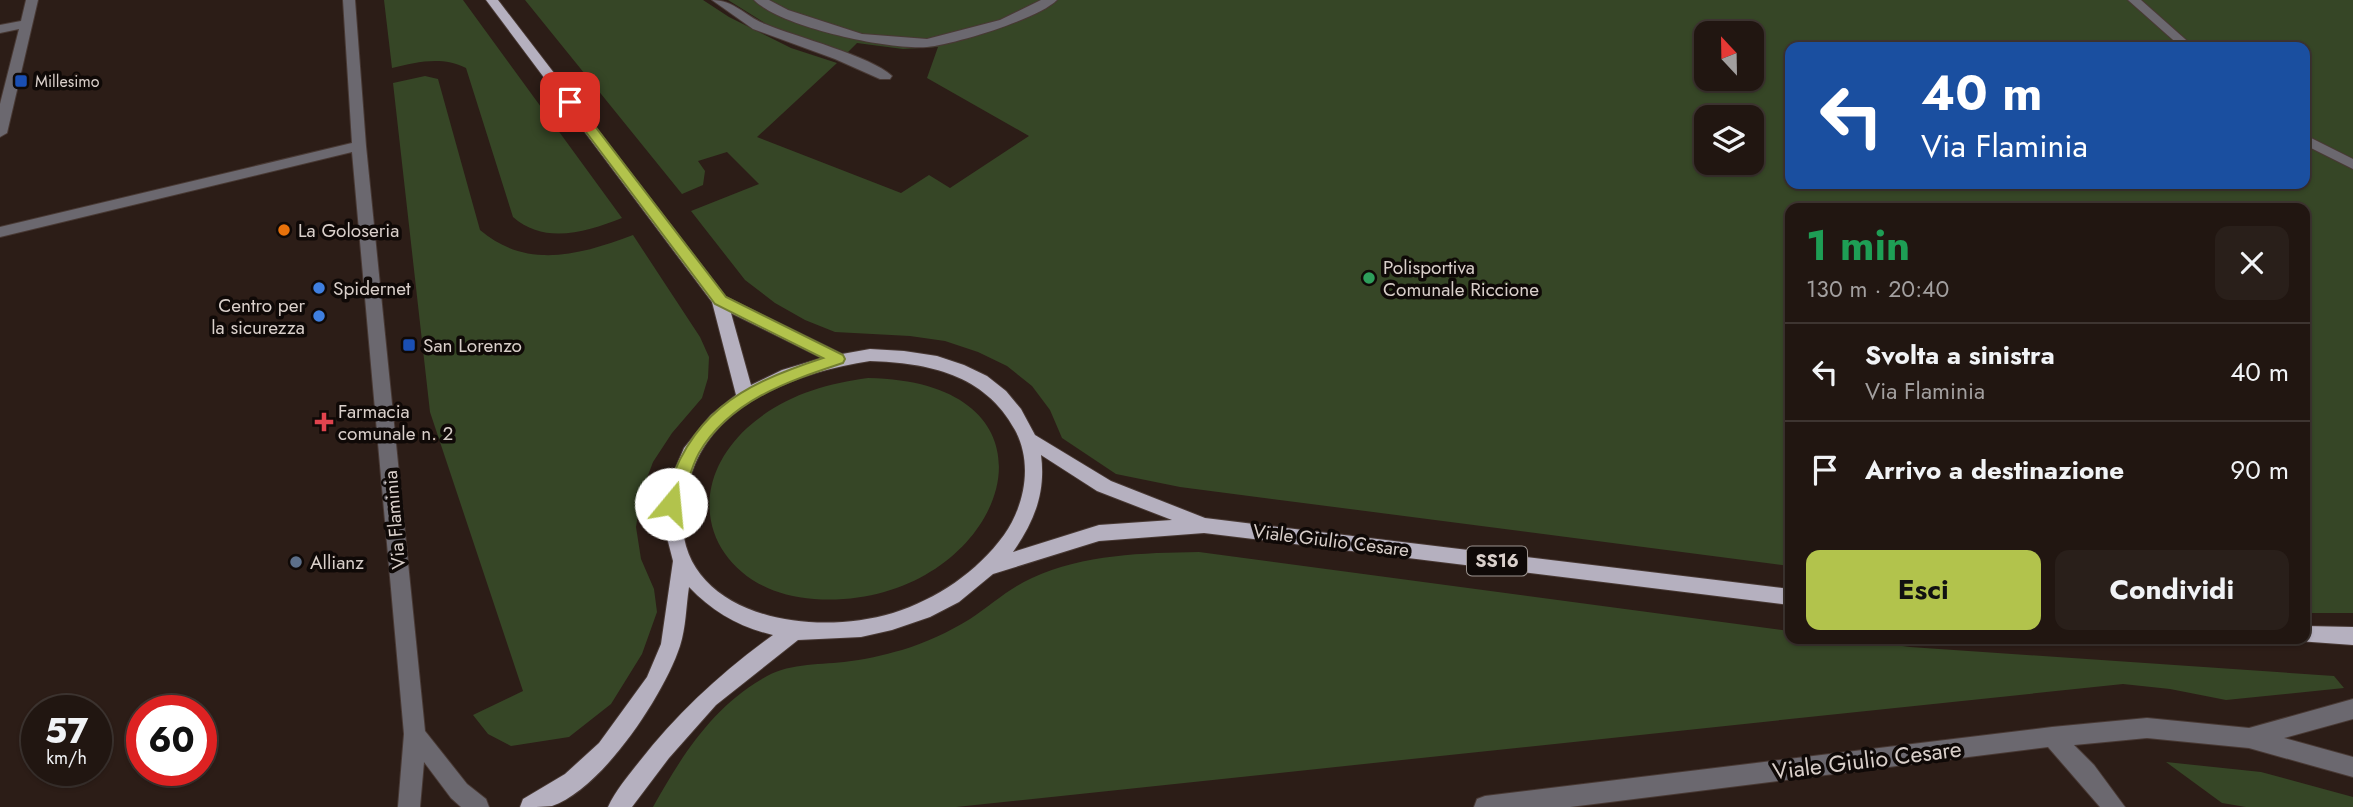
<!DOCTYPE html>
<html lang="it">
<head>
<meta charset="utf-8">
<style>
  :root { --surface:#211611; --page:#291f1a; --text:#f1f3f6; --muted:#a29f9f; --line:#3e3531; --accent:#b2c34c }
  body { margin:0; font-family:Jost,sans-serif; background:var(--page); color:var(--text); height:100vh; display:flex; flex-direction:column; font-size:26px; white-space:nowrap }
  * { box-sizing:border-box; margin:0 }
  p { font-size:23px; color:var(--muted) }
  .icon { flex:none; width:38px; height:38px; fill:none; stroke:currentColor; stroke-width:2; stroke-linecap:round; stroke-linejoin:round }
  .map { position:relative; flex:1; overflow:hidden }
  .panel { position:absolute; left:1785px; top:203px; width:525px; height:441px; display:flex; flex-direction:column; background:var(--surface); border-radius:14px; box-shadow:0 2px 5px #0004,0 0 0 2px var(--line) }
  .panel>* { flex:none }
  .banner { position:absolute; left:1785px; top:42px; width:525px; height:147px; border-radius:14px; box-shadow:0 2px 5px #0004,0 0 0 2px var(--line); background:#1a4fa0; color:#fff; overflow:hidden }
  .needle { width:46px; rotate:338deg }
  .buttons { position:absolute; left:1694px; top:21px; display:grid; gap:14px }
  .buttons a { display:grid; place-items:center; width:70px; height:70px; border-radius:14px; background:var(--surface); box-shadow:0 2px 5px #0004,0 0 0 2px var(--line); font-size:35px }
  .speed { position:absolute; left:21px; top:695px; display:flex; gap:14px; font-size:35px; font-weight:700; text-align:center }
  .speed>* { display:grid; place-content:center; width:91px; height:91px; border-radius:50%; background:var(--surface); box-shadow:0 2px 5px #0004,0 0 0 2px var(--line); line-height:1 }
  .speed small { font-size:18px; font-weight:400 }
  .speed .limit { border:10px solid #d22; background:#fff; color:#111 }
  .pin { position:absolute; display:grid; place-items:center; width:60px; height:60px; color:#fff; margin:-30px; border-radius:14px; box-shadow:0 4px 10px #0006 }
  .me { position:absolute; width:77px; margin:-38px; rotate:17deg; stroke-linejoin:round; filter:drop-shadow(0 0 5px #0008) }
  .turn { display:flex; align-items:center; gap:24px; height:147px; padding:0 21px; font-size:32px }
  .turn .icon { width:91px; height:91px; stroke-width:2.5 }
  .turn b { display:block; font-size:49px; line-height:60px }
  .round { display:grid; place-items:center; flex:none; width:74px; height:74px; border-radius:14px; background:var(--page) }
  .overview { display:flex; align-items:center; justify-content:space-between; height:119px; padding:0 21px }
  h1 { font-size:42px; font-weight:700; line-height:52px; color:#1e9e55 }
  .button { display:flex; gap:14px; margin-top:auto; padding:14px 21px }
  .button a { flex:1; height:80px; border-radius:14px; background:var(--accent); color:#111; font-size:28px; font-weight:700; line-height:80px; text-align:center }
  .button a+a { background:var(--page); color:var(--text) }
  ul { padding:0; list-style:none }
  li { display:flex; align-items:center; gap:21px; height:98px; padding:0 21px; border-top:2px solid var(--line) }
  li div { flex:1 }
  li b { display:block; font-size:26px }
  li em { font-style:normal }
  .map>svg:first-child { display:block }
</style>
</head>
<body>
<div class="map">
<svg width="2353" height="807" viewBox="0 0 2353 807">
  <rect width="100%" height="100%" fill="#2c1d17"/>
  <g fill="#364626" fill-rule="evenodd">
    <path d="M 384,0 L 463,0 L 622,218 C 586,232 545,245 513,217 L 466,68 C 442,56 417,62 392,68 Z"/>
    <path d="M 525,0 L 703,0 L 729,17 L 791,48 L 837,63 L 757,137 L 901,193 L 929,175 L 950,188 L 1029,136 L 927,78 L 938,47 L 903,49 L 857,43 L 847,53 L 768,25 L 728,0 L 2353,0 L 2353,613 L 2305,613 L 2305,208 L 1790,208 L 1790,566 L 1180,487 L 1116,474 L 1062,438 L 1050,410 L 1032,386 L 1007,366 L 978,352 L 945,341 L 910,336 L 835,332 L 805,320 L 775,303 L 745,280 L 691,211 L 759,184 L 727,152 L 698,161 L 705,171 L 703,185 L 682,194 ZM 1706,33 L 1752,33 L 1752,79 L 1706,79 ZM 1790,47 L 2305,47 L 2305,184 L 1790,184 ZM 1706,117 L 1752,117 L 1752,163 L 1706,163 Z"/>
    <path d="M 425,76 L 438,79 L 480,230 C 527,270 580,255 633,235 L 700,337 L 709,357 L 708,378 L 702,398 L 672,433 L 653,462 L 641,494 L 636,527 L 641,559 L 654,589 L 657,612 L 642,654 L 611,704 L 569,737 L 511,746 L 488,734 L 473,715 L 523,691 L 430,412 L 393,83 Z"/>
    <path d="M 868,378 C 1090,382 1001,612 814,599 C 717,593 672,498 747,428 C 781,397 823,384 868,378 Z"/>
    <path d="M 1199,552 L 1790,631 L 1790,639 L 1849,639 L 1910,647 L 2334,676 L 2344,688 L 2226,700 L 2170,689 L 2123,684 L 956,807 L 653,807 C 681,757 711,709 762,679 C 787,663 816,665 844,662 C 863,660 884,655 902,650 C 925,643 949,632 970,619 C 990,606 1009,588 1032,578 C 1084,554 1143,553 1199,552 Z"/>
    <polygon points="2166,762 2261,772 2353,797 2353,807 2246,807 2222,803"/>
  </g>
  <g fill="none" stroke-linecap="round" stroke-linejoin="round">
    <defs>
      <g id="minor">
        <polygon points="26,0 38,0 7,133 0,137 0,104 19,29 0,33 0,25 21,21"/>
        <polygon points="343,0 355,0 366,146 425,731 467,784 486,799 489,807 461,807 451,798 424,762 420,807 398,807 404,734 352,152 0,237 0,227 352,143"/>
        <path d="M 712,0 C 734,0 745,16 765,24 C 796,37 871,56 892,76 L 890,79 L 880,79 L 835,59 L 753,29 Z"/>
        <path d="M 754,0 L 769,0 L 788,10 L 862,34 L 927,39 L 1000,20 L 1041,0 L 1057,0 C 1038,19 955,44 927,47 C 888,50 781,27 754,0 Z"/>
        <polygon points="2128,0 2141,0 2194,47 2181,47"/>
        <polygon points="2305,135 2353,159 2353,169 2305,145"/>
        <polygon points="2353,699 2353,719 2284,738 2353,757 2353,777 2249,748 2147,738 2074,745 2094,765 2125,807 2100,807 2048,747 1570,807 1474,807 1477,799 1485,796 2052,727 2147,718 2249,728"/>
      </g>
      <g id="major">
        <path d="M 486,0 L 498,0 L 726,297 L 842,354 L 870,349 L 904,351 L 937,356 L 964,365 L 987,376 L 1006,391 L 1021,409 L 1035,435 L 1111,481 L 1205,518 L 1790,589 L 1790,605 L 1204,533 L 1099,541 L 993,574 L 959,602 L 930,617 L 892,630 L 861,637 L 798,640 L 716,705 L 669,758 L 632,807 L 608,807 C 615,791 628,776 639,762 C 678,712 722,672 773,635 C 739,627 713,612 689,587 C 686,606 686,628 680,646 C 664,695 602,789 552,806 C 543,807 529,807 520,807 L 523,799 L 565,774 L 599,743 L 647,677 L 661,644 L 673,561 L 663,522 L 667,488 L 684,448 L 711,415 L 736,395 L 712,302 ZM 731,313 L 822,358 L 782,370 L 751,385 ZM 870,361 C 928,363 985,374 1015,430 C 1033,463 1025,505 1004,535 C 977,572 937,599 893,613 C 788,644 638,601 695,464 C 723,398 805,371 870,361 ZM 1041,455 L 1097,491 L 1172,520 L 1099,525 L 1013,552 C 1034,522 1046,493 1041,455 Z"/>
        <polygon points="2305,626 2353,627 2353,645 2298,641 2297,639 2305,639"/>
      </g>
    </defs>
    <use href="#minor" stroke="#483934" stroke-width="2"/>
    <use href="#major" stroke="#483934" stroke-width="2"/>
    <use href="#minor" fill="#6b686f" fill-rule="evenodd"/>
    <use href="#major" fill="#b5b0bf" fill-rule="evenodd"/>
  </g>
  <path fill="#b2c34c" stroke="#747f31" stroke-width="2" d="M 570,98 L 574,99 L 726,297 L 843,355 L 845,359 L 843,363 C 789,381 730,400 699,453 C 689,471 687,491 678,509 L 665,509 L 663,504 C 689,413 738,386 823,358 L 715,304 L 565,104 L 565,99 Z"/>
  <g fill="#1a4fb4" stroke="#0f0907" stroke-width="2.5">
    <rect x="14" y="74" width="14" height="14" rx="3.5"/>
    <rect x="402" y="338" width="14" height="14" rx="3.5"/>
  </g>
  <circle fill="#e8710a" stroke="#0f0907" stroke-width="2.5" cx="284" cy="230" r="7"/>
  <circle fill="#2e9e5b" stroke="#0f0907" stroke-width="2.5" cx="1369" cy="278" r="7"/>
  <g fill="#3f7fe0" stroke="#0f0907" stroke-width="2.5">
    <circle cx="319" cy="288" r="7"/>
    <circle cx="319" cy="316" r="7"/>
  </g>
  <path fill="#e0444e" stroke="#0f0907" stroke-width="2.5" d="M320.5 411.5h7v7h7v7h-7v7h-7v-7h-7v-7h7z"/>
  <circle fill="#5c6f8a" stroke="#0f0907" stroke-width="2.5" cx="296" cy="562" r="7"/>
  <g text-anchor="middle" stroke-width="7" stroke-linejoin="round" paint-order="stroke">
    <g font-size="16" fill="#d9cfca" stroke="#0f0907" text-anchor="start">
      <text x="35" y="87">Millesimo</text>
    </g>
    <rect fill="#0f0907" stroke="#9c9490" stroke-width="2" x="1467" y="546.5" width="60" height="29" rx="5"/>
    <g font-size="18" font-weight="bold" fill="#d9cfca">
      <text x="1497" y="567">SS16</text>
    </g>
    <g font-size="19" fill="#d9cfca" stroke="#0f0907" text-anchor="start">
      <text x="298" y="237">La Goloseria</text>
      <text x="1383" y="274">Polisportiva<tspan x="1383" dy="22">Comunale Riccione</tspan></text>
      <text x="333" y="295">Spidernet</text>
      <text x="305" y="312" text-anchor="end">Centro per<tspan x="305" dy="22">la sicurezza</tspan></text>
      <text x="423" y="352">San Lorenzo</text>
      <text x="338" y="418">Farmacia<tspan x="338" dy="22">comunale n. 2</tspan></text>
      <text x="310" y="569">Allianz</text>
    </g>
    <g font-size="19" fill="#d9cfca" stroke="#0f0907">
      <text transform="translate(394 520) rotate(-95)" y="7">Via Flaminia</text>
      <text transform="translate(1331 540) rotate(7)" y="7">Viale Giulio Cesare</text>
    </g>
    <g font-size="23" fill="#d9cfca" stroke="#0f0907">
      <text transform="translate(1867 760) rotate(-7)" y="8">Viale Giulio Cesare</text>
    </g>
  </g>
</svg>
<div class="buttons">
<a><svg class="needle" viewBox="-14 -14 28 28"><path d="M0-13l5 13h-10z" fill="#e53935"/><path d="M0 13l5-13h-10z" fill="#a29f9f"/></svg></a>
<a><svg class="icon" aria-label="layers" viewBox="0 0 24 24"><path d="M12 4l9 5-9 5-9-5zM3 14l9 5 9-5"/></svg></a>
</div>
<div class="speed"><div>57<small>km/h</small></div><div class="limit">60</div></div>
<div class="pin" style="left:570px;top:102px;background:#d93025"><svg class="icon" aria-label="arrive" viewBox="0 0 24 24"><path d="M6 21V4h12l-3 4 3 4H6"/></svg></div>
<svg class="me" style="left:671px;top:504px" viewBox="-20 -20 40 40"><circle r="19" fill="#fff"/><path d="M0-13L10 11 0 6-10 11z" fill="#b2c34c"/></svg>
<div class="banner">
<div class="turn"><svg class="icon" aria-label="left" viewBox="0 0 24 24"><path d="M17 20v-9H6M10 6l-5 5 5 5"/></svg><div><b>40 m</b>Via Flaminia</div></div>
</div>
<section class="panel">
<div class="overview"><div><h1>1 min</h1><p>130 m · 20:40</p></div><a class="round"><svg class="icon" aria-label="close" viewBox="0 0 24 24"><path d="M6 6l12 12M18 6L6 18"/></svg></a></div>
<ul>
<li><svg class="icon" aria-label="left" viewBox="0 0 24 24"><path d="M17 20v-9H6M10 6l-5 5 5 5"/></svg><div><b>Svolta a sinistra</b><p>Via Flaminia</p></div><em>40 m</em></li>
<li><svg class="icon" aria-label="arrive" viewBox="0 0 24 24"><path d="M6 21V4h12l-3 4 3 4H6"/></svg><div><b>Arrivo a destinazione</b></div><em>90 m</em></li>
</ul>
<div class="button"><a>Esci</a><a>Condividi</a></div>
</section>
</div>
</body>
</html>
